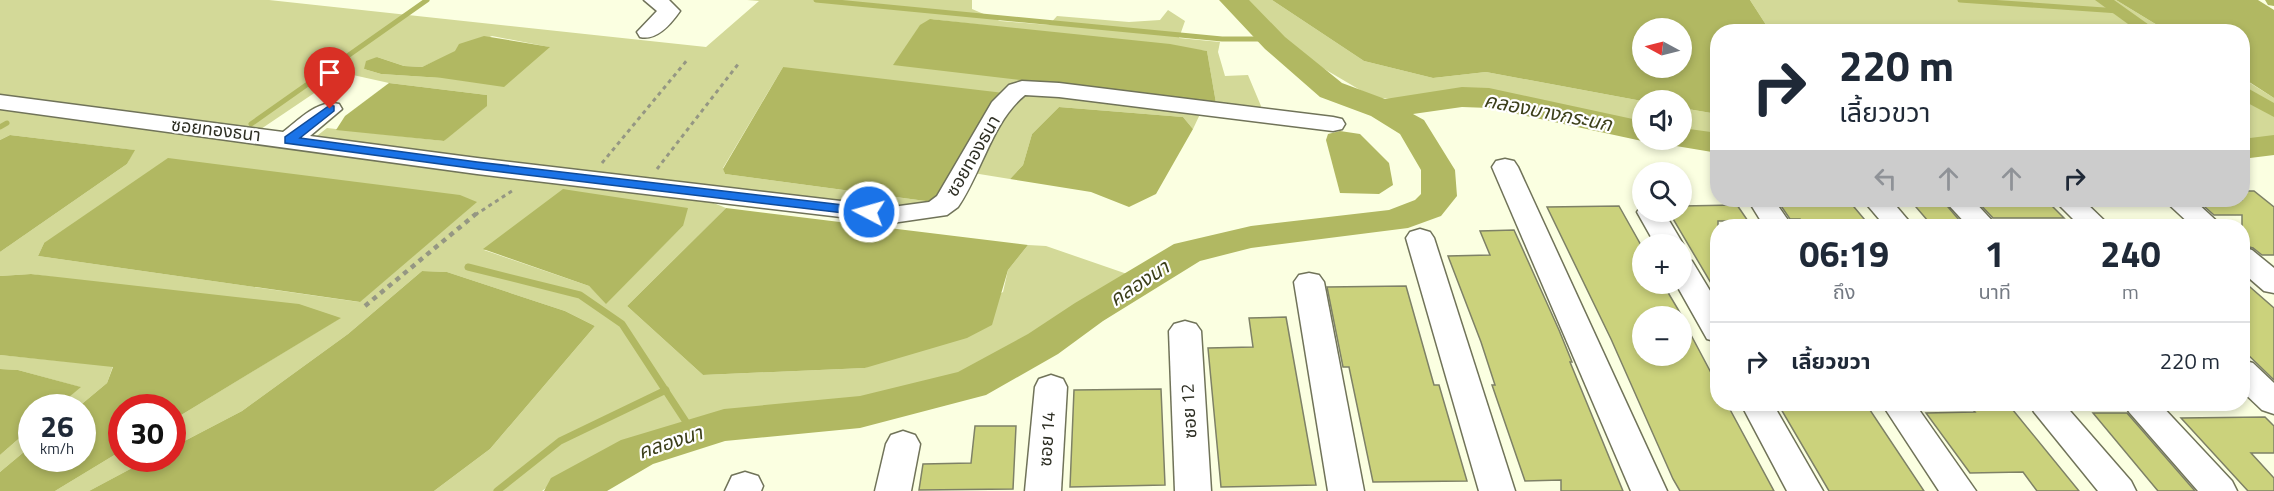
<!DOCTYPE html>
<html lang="th">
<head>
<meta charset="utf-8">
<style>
  :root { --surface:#fff; --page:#f6f6f7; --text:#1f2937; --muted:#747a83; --line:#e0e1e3 }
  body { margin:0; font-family:"Titillium Web","Noto Sans Thai",sans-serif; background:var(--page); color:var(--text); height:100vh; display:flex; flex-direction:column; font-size:22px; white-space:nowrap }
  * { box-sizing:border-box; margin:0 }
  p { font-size:20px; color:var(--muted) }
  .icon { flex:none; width:33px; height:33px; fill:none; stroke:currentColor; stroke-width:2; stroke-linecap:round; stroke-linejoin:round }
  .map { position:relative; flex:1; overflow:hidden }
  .drawer { position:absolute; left:1710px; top:219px; width:540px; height:192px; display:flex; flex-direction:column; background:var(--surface); border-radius:24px; box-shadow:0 3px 9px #0003 }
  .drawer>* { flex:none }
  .hud { position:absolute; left:1710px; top:24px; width:540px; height:183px; border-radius:24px; box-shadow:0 3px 9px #0003; background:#fff; color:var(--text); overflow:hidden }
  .needle { width:39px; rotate:277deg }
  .controls { position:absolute; left:1632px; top:18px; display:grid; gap:12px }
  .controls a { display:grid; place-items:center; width:60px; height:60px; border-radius:50%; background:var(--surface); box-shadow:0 3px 9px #0003; font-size:30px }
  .speed { position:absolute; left:18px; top:394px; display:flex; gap:12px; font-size:30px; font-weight:700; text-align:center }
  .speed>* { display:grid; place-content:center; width:78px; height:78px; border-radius:50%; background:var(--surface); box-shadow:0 3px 9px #0003; line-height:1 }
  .speed small { font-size:15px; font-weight:400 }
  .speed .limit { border:9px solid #d22; background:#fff; color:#111 }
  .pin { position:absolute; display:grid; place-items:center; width:51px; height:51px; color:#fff; margin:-62px -26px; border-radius:50% 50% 50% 0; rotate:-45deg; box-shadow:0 0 6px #0007 }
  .pin .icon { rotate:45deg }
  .me { position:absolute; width:66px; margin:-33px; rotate:276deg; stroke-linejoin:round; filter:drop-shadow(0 0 4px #0008) }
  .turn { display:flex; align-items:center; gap:21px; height:126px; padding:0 30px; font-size:27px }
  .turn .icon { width:78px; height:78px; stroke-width:2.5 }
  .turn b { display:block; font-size:42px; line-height:51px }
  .lanes { display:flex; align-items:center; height:57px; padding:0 30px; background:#0003; justify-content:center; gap:30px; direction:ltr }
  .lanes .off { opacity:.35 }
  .eta { display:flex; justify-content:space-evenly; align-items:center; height:102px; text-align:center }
  .eta b { font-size:36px; font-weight:700; line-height:42px }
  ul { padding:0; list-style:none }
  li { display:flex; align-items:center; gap:18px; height:78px; padding:0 30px; border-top:2px solid var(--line) }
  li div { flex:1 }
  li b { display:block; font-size:22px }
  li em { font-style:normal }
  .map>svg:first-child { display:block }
</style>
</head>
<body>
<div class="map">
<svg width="2274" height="491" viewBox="0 0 2274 491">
  <rect width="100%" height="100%" fill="#fbffe1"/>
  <g fill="#d3d998" fill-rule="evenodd">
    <path d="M 0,0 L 269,0 L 706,47 L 759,1 L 747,0 L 972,0 L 972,9 L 1000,21 L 1049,25 L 1057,16 L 1129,22 L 1160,20 L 1168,10 L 1185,21 L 1179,38 L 1220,42 L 1218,52 L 1225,76 L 1248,75 L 1261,106 L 1253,118 L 1201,112 L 1193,129 L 1183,117 L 1059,107 L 1032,134 L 1023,165 L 1010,179 L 973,173 L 783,67 L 723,168 L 725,174 L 933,202 L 902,210 L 313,139 L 327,128 L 444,141 L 487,95 L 389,83 L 344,73 L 258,131 L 0,98 ZM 930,19 L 1207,51 L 1216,103 ZM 492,36 L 549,47 L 442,78 L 381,74 L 364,69 L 377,57 L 404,66 L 422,67 Z"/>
    <polygon points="1239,0 1272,0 1364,61 1433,78 1486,72 1642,101 1642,125 1481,92 1400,100 1372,97 1304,57"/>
    <polygon points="1750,0 2116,0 2167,31 1770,31"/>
    <polygon points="2242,78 2274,98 2274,139 2243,142"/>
    <path d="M 0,108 L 706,200 L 726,208 L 627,306 L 703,375 L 865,368 L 1003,292 L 1008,270 L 1028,245 L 1046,246 L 1130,275 L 1084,307 L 959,381 L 860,401 L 720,413 L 636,442 L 568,471 L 542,491 L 434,491 L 490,449 L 595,326 L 565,311 L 447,272 L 422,271 L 348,334 L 242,411 L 173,447 L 173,420 L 340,318 L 31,274 L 0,276 L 0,252 L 127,164 L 134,150 L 10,135 L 0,140 ZM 683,226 L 606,303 L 589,286 L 484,250 ZM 44,243 L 395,271 L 359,302 L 38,256 Z"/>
    <polygon points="1682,108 1717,114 1717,138 1682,132"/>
    <polygon points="0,355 113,366 107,383 77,408 56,408 80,387 18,370 0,369"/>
    <polygon points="31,428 31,446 0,472 0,455"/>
    <polygon points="121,451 122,459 149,459 89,491 55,491"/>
  </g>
  <g fill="#b1b862" fill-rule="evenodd">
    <path d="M 1272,0 L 1750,0 L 1770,31 L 1718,32 L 1717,114 L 1682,108 L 1682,100 L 1642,101 L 1486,72 L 1433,78 L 1364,61 ZM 1642,28 L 1682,28 L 1682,68 L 1642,68 Z"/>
    <polygon points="2116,0 2258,0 2274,10 2274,98 2243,78 2242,32 2167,31"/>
    <polygon points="930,19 1170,44 1207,51 1216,103 893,65 920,25"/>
    <polygon points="484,36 550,47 504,87 442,78 381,74 364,69 366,61 377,57 404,66 422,67 455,51 459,44"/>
    <polygon points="783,67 1004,93 944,190 933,202 725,174 723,169"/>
    <polygon points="389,83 487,95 487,106 444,141 336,130 345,116"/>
    <polygon points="1059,107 1183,117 1193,129 1156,194 1129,207 1091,192 1010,179 1023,165 1032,134"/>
    <polygon points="1340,131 1360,134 1389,163 1393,185 1379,194 1340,193 1326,140 1328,134"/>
    <polygon points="10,135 135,150 127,164 0,252 0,140"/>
    <polygon points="168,158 460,195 477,202 360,302 38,256 44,243"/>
    <polygon points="563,189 569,190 688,208 683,226 606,304 589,286 483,249"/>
    <polygon points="726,208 1028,245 1008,270 992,325 967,338 865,368 703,375 627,306"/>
    <polygon points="422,271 447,272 565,311 595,326 490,449 434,491 89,491 149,459 172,459 173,447 242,411 348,334"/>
    <polygon points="31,274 299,304 341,318 173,420 172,408 122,408 121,451 55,491 0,491 0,472 31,446 32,459 82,459 82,408 77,408 107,383 113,367 0,355 0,276"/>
    <polygon points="0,369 18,370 81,387 56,408 32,408 31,428 0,455"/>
  </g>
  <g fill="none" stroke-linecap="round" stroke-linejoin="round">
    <g stroke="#b1b862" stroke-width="5">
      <polyline points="816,0 1222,39 1271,39"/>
      <polyline points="1960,0 2119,11"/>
      <polyline points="251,124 427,0"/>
      <polyline points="0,127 7,123"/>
    </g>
    <g stroke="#b1b862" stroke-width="7">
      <polyline points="468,267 580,295 622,324 694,434"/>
      <polyline points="497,491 560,441 666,390"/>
    </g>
    <g fill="#b1b862" fill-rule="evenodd">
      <polygon points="2095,0 2114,0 2159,32 2139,32"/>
      <polygon points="2265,0 2274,0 2274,6 2268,5"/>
      <polygon points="2242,85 2274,103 2274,117 2242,100"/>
    </g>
    <g fill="#b1b862" fill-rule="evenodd">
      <polygon points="1219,0 1249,0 1285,37 1342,83 1385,99 1462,87 1489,88 1642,121 1642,140 1648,140 1642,141 1489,108 1462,107 1413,114 1424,120 1455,170 1457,196 1441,216 1408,228 1251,248 1200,261 1103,321 1058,354 986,395 860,428 725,441 653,464 607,491 544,491 551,478 621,440 724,409 860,396 958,372 1028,334 1075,303 1174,244 1251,226 1389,210 1415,200 1421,194 1421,170 1400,134 1371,116 1320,97 1265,49"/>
      <polygon points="1682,128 1718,133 1718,153 1670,145 1666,140 1682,140"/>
      <polygon points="2274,135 2274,155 2242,159 2242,139"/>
    </g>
  </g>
  <g fill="#cbd27c" stroke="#7e8166" stroke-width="1.5">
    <polygon points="2242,191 2254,191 2274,207 2274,255 2262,255 2253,248 2242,245 2242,215 2214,215 2197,200 2242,200"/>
    <polygon points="1910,200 1942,200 1960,221 1928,221"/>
    <polygon points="1976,200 2046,200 2064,218 1993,218"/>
    <polygon points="1849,201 1870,226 1800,226 1800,219 1790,219 1779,203"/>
    <polygon points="1737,205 1748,221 1718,221 1718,295 1669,212 1682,212 1682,206"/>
    <polygon points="1619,206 1642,247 1642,284 1663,284 1682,316 1642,316 1642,356 1682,356 1682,318 1718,386 1718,404 1727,404 1774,491 1680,491 1673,479 1611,339 1547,207"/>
    <polygon points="1514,230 1559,330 1572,362 1570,362 1623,491 1561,491 1561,480 1525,481 1492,385 1495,385 1481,342 1448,256 1490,255 1480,231"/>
    <polygon points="2242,280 2274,308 2274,380 2242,349"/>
    <polygon points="1406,286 1434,385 1439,385 1467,481 1373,482 1349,367 1343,367 1327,287"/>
    <polygon points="1286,317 1316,485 1221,487 1208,348 1253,347 1249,318"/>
    <polygon points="1161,389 1165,485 1070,487 1074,390"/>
    <polygon points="1778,404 1866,404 1924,491 1829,491"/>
    <polygon points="1968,404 2008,404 2079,491 2037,491 2023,472 1970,473 1926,413 1975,412"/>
    <polygon points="2093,413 2127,413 2195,491 2158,491"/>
    <polygon points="2265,417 2274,426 2274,453 2251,453 2274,478 2274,491 2248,491 2181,418"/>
    <polygon points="975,426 1016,426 1013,489 919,490 923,464 971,463"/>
  </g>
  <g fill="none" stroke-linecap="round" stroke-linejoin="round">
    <defs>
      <g id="minor">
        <path d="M 644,0 L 669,0 L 680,11 C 671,24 657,41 640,37 L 637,32 L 657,11 Z"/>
        <path d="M 1022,81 L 1059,83 L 1333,117 L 1342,119 L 1345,124 L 1342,129 L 1333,131 L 1059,97 L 1025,95 C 992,122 982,172 958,207 L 947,215 L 892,223 L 477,174 L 0,109 L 0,95 L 283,132 C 299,120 318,99 339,104 L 342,109 L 310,136 L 477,158 L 892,207 L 929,202 L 937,196 L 992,102 L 1009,85 Z"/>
        <polygon points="1505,159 1514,161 1518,167 1667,491 1631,491 1492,167 1496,161"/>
        <polygon points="1748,200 1774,200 1792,226 1764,226"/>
        <polygon points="1863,200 1891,200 1913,226 1885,226"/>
        <polygon points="1944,200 1973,200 1997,226 1968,226"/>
        <polygon points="2054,200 2083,200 2110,226 2080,226"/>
        <polygon points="2164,200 2194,200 2222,226 2192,226"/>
        <polygon points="1641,206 1642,212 1664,212 1683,244 1682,247 1682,244 1655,244 1637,212"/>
        <polygon points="1420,229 1430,232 1434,238 1515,491 1479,491 1406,238 1410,232"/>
        <polygon points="2242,247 2252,250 2274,268 2274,293 2264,291 2242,272"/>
        <polygon points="1682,258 1692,261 1718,304 1718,342 1707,339 1676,284 1682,284"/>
        <polygon points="1309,273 1319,275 1324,282 1364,491 1328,491 1294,282 1299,275"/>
        <polygon points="1185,321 1196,324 1201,331 1211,491 1175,491 1169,331 1174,324"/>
        <polygon points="2242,360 2253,363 2274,383 2274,414 2262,410 2242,391"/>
        <polygon points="1051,375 1063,379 1067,387 1061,491 1025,491 1035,387 1039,379"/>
        <polygon points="1741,404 1773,404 1823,491 1787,491"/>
        <polygon points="1882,404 1915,404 1976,491 1939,491"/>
        <polygon points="2030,404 2064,404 2131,481 2136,491 2098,491 2034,412"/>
        <polygon points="2125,404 2160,404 2232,481 2237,491 2198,491 2129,412"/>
        <polygon points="903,431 915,435 920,444 911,491 875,491 886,444 891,435"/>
        <polygon points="745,472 758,476 763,486 761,491 725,491 732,476"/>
      </g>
    </defs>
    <use href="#minor" stroke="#707359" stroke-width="3"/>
    <g stroke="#959783" stroke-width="3" stroke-dasharray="4 4" stroke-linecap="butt">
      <polyline points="602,163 688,59"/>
      <polyline points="657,169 739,63"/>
      <polyline points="475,215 515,189"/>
    </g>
    <polyline stroke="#959783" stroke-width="4.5" stroke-dasharray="5 5" stroke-linecap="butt" points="365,306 477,213"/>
    <use href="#minor" fill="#fff" fill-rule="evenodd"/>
  </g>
  <polygon fill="#1a73e8" stroke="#114b97" stroke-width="1.5" points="330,105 334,106 334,111 300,138 477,162 869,208 876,212 869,216 477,169 285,143 285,137"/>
  <g text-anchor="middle" stroke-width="4.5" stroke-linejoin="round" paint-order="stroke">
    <g font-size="18" fill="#2e2f24" stroke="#fff">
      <text transform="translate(216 130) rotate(7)" y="6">ซอยทองธนา</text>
      <text transform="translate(973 156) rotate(-60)" y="6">ซอยทองธนา</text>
      <text transform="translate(1189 411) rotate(-93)" y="6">ซอย 12</text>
      <text transform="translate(1047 439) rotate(-86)" y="6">ซอย 14</text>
    </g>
    <g font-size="20" font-style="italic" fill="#3c3f1a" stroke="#fff">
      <text transform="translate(1548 112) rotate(11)" y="7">คลองบางกระนก</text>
      <text transform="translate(1139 283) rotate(-33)" y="7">คลองนา</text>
      <text transform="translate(670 442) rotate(-18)" y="7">คลองนา</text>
    </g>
  </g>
</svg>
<div class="controls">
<a><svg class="needle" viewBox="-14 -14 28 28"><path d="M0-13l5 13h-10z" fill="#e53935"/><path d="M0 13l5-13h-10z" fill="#747a83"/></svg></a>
<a><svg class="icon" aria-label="sound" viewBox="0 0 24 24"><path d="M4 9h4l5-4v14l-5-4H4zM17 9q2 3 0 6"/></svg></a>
<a><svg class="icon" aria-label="search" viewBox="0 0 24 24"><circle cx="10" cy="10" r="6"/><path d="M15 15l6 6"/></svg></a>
<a>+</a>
<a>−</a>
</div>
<div class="speed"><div>26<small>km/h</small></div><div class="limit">30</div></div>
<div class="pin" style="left:330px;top:109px;background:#d93025"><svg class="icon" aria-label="arrive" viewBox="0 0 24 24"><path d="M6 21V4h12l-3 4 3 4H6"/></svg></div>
<svg class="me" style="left:869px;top:212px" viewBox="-20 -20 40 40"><circle r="17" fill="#1a73e8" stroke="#fff" stroke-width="3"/><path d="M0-11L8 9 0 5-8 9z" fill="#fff"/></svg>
<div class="hud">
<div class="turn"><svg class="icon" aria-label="right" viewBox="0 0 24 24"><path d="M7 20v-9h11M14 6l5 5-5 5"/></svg><div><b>220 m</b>เลี้ยวขวา</div></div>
<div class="lanes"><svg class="icon off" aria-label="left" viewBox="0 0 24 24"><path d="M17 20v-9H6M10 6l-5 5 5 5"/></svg><svg class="icon off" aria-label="ahead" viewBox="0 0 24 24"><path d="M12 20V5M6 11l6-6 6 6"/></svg><svg class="icon off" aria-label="ahead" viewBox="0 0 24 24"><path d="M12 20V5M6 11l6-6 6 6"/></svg><svg class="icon" aria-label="right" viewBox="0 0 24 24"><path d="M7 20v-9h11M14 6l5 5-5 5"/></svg></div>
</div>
<section class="drawer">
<div class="eta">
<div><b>06:19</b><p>ถึง</p></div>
<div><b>1</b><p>นาที</p></div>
<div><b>240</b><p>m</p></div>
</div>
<ul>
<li><svg class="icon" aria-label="right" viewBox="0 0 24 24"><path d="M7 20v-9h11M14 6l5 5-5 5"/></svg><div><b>เลี้ยวขวา</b></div><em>220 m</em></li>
</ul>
</section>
</div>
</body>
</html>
